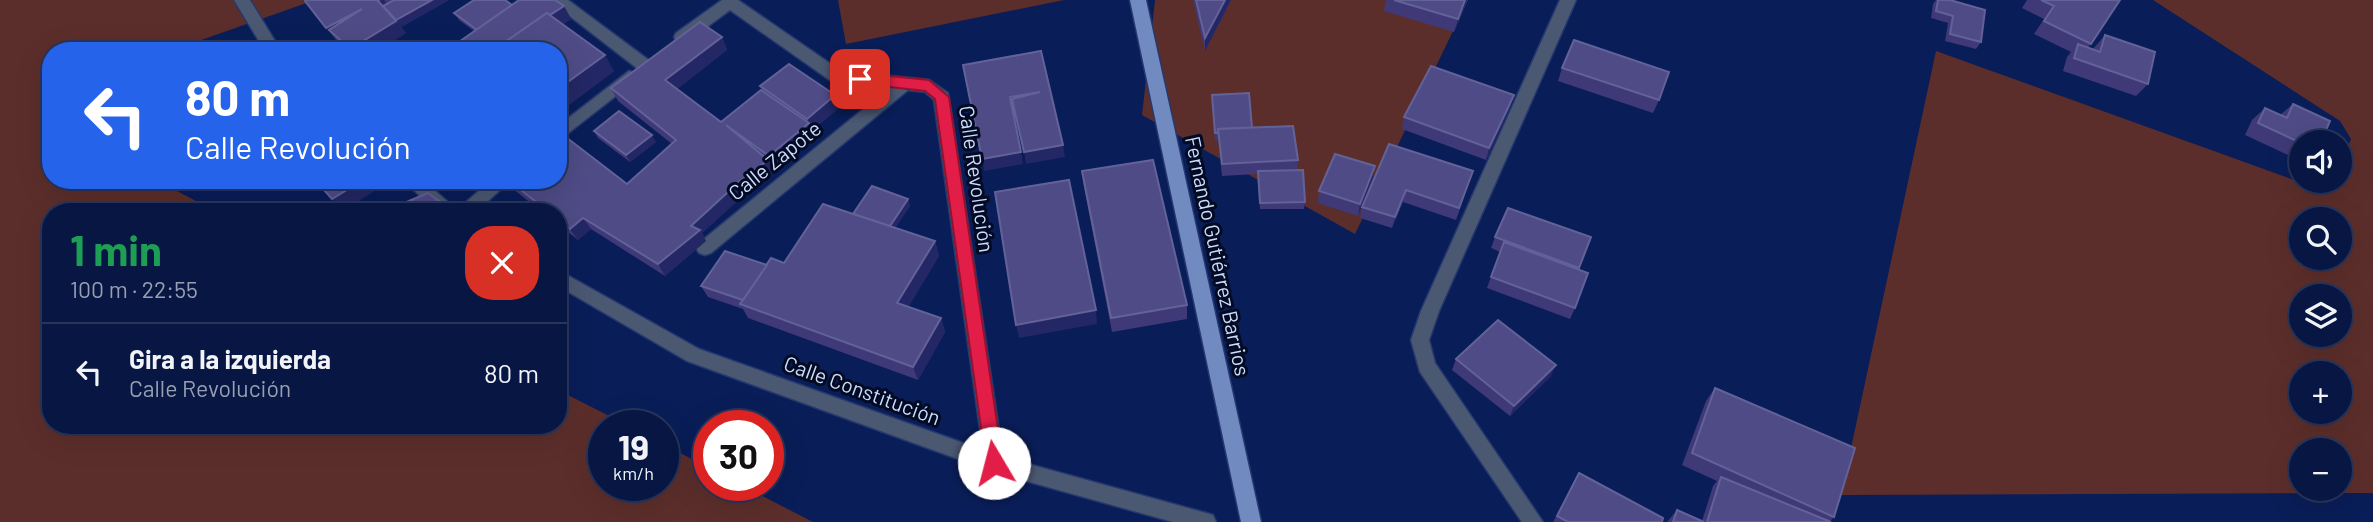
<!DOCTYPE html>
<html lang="es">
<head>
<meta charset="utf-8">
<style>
  :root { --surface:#071642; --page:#15234d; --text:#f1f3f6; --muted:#989fb2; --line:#28355b }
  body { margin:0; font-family:Barlow,sans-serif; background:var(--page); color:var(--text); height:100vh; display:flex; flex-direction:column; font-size:26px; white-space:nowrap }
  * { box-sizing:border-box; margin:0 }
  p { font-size:23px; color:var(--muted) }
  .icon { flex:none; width:38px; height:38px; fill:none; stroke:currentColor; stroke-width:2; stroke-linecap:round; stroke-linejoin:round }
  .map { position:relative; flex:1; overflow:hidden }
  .sheet { position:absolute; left:42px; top:203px; width:525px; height:231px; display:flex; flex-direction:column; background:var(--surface); border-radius:28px; box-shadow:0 7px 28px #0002,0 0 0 2px var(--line) }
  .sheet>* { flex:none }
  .hud { position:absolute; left:42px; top:42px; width:525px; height:147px; border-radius:28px; box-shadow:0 7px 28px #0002,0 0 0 2px var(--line); background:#2563eb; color:#fff; overflow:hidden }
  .buttons { position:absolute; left:2289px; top:130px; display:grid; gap:14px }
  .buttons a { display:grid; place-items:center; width:63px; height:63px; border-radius:50%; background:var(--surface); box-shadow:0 7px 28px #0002,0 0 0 2px var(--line); font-size:35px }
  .speed { position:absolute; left:588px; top:410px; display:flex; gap:14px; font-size:35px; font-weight:700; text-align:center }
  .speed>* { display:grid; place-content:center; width:91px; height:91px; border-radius:50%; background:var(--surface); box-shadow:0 7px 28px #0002,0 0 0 2px var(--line); line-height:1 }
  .speed small { font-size:18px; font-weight:400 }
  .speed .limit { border:10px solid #d22; background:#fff; color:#111 }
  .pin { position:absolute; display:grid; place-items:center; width:60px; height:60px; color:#fff; margin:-30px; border-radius:14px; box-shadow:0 4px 10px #0006 }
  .me { position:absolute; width:77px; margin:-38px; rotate:352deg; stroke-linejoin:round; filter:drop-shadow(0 0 5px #0008) }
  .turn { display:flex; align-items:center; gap:24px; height:147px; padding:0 28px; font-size:32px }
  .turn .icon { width:91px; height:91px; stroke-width:2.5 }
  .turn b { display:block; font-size:49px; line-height:60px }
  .round { display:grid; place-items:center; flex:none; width:74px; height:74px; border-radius:28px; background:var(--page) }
  .head { display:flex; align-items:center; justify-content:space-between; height:119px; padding:0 28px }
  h1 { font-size:42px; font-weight:700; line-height:52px; color:#1e9e55 }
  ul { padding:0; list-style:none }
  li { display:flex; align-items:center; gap:21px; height:98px; padding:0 28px; border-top:2px solid var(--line) }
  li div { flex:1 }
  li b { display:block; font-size:26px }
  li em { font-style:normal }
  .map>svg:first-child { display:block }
</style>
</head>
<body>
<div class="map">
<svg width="2373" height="522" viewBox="0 0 2373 522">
  <rect width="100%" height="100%" fill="#091d58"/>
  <g fill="#5c2e2b" fill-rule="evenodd">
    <polygon points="0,0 315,0 170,51 51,51 51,180 156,180 217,212 51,212 51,425 558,425 558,390 627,425 604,425 604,485 663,485 663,444 709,468 709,485 741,485 813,522 0,522"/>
    <polygon points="838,0 1064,0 846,44"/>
    <polygon points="1155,0 1468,0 1355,234 1142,115"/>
    <path d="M 2153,0 L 2373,0 L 2373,493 L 1841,495 L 1936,51 L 2330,193 L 2335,180 L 2340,180 L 2340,168 L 2351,139 L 2340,121 ZM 2301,219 L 2340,219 L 2340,257 L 2301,257 ZM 2301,296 L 2340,296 L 2340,334 L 2301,334 ZM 2301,373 L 2340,373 L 2340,411 L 2301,411 ZM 2301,450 L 2340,450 L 2340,488 L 2301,488 Z"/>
  </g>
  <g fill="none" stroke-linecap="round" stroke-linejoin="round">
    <defs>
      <g id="minor">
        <polygon points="234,0 250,0 281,51 265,51"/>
        <polygon points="549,0 568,0 650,61 652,65 650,69 638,69"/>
        <polygon points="722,0 738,0 841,71 929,80 948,93 1003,457 1206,513 1213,515 1216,522 1173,522 994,472 687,361 558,286 558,270 699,349 983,450 934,100 925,92 908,90 711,253 705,255 699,253 696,248 699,243 889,88 831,81 730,10 688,41 676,41 674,37 676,33"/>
        <polygon points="1560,0 1576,0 1439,311 1429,340 1435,363 1543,522 1522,522 1420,372 1411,340 1421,311"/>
        <polygon points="629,71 635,73 637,77 635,81 558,141 558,126"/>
        <polygon points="403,180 423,180 457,210 491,180 511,180 476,212 437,212"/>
      </g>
      <polygon id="major" points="1130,0 1146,0 1261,522 1241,522"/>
    </defs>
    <use href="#minor" stroke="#25386f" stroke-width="3"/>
    <use href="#major" stroke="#25386f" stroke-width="3"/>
    <use href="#minor" fill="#4b5872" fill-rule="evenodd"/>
    <use href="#major" fill="#718ac0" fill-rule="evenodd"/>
  </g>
  <g fill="#403978">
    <polygon points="306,0 384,0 387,4 384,0 449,0 401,27 406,33 377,51 348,51 336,40 305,1"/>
    <polygon points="1193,0 1231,0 1205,51"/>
    <polygon points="1386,0 1468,0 1454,32 1384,11"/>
    <polygon points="1936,0 1950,0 1981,42 1976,49 1945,41 1948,23 1931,18 1933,4"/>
    <polygon points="2027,0 2120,0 2088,48 2093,49 2105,35 2148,84 2136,96 2063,71 2067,57 2071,52 2034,34 2044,19 2022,8"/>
    <polygon points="512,5 564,6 571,19 563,24 614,71 558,113 558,51 474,31 459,20 454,13"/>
    <polygon points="722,37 727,50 677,89 721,122 762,90 760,86 839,108 812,130 814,135 775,168 770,165 773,172 746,193 702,233 706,241 665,276 591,229 578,240 558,224 558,212 542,212 508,185 505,180 558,180 627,184 672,144 618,101 611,88"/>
    <polygon points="1562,68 1659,100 1653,113 1558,81"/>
    <polygon points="1212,95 1252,128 1298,160 1297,170 1305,202 1304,209 1260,209 1257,174 1222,176 1218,140 1215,140"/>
    <polygon points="2293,104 2301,142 2301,161 2245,135 2252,120 2265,108 2280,115"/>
    <polygon points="1510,108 1486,160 1402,129 1404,117"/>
    <polygon points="594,131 656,142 630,162 598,138"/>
    <polygon points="1389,144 1469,183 1456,220 1403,202 1392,228 1360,218 1362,207"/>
    <polygon points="1082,171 1187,305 1187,319 1112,332 1084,187"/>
    <polygon points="1373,178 1358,216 1318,203 1319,191"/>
    <polygon points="908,199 910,206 895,228 935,241 939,256 908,307 941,318 945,332 918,380 748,318 743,309 708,297 701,286 767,265 784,263 853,214"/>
    <polygon points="1495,237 1591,237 1579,269 1575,308 1570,319 1487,288 1500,252 1491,248"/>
    <polygon points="1456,359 1551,376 1510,416 1452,370"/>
    <polygon points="1715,388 1834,517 1830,521 1831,522 1667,522 1677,510 1702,521 1713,486 1717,481 1682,465 1706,401"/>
    <polygon points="1579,473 1662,522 1553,522"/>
  </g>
  <g fill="#232765">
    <polygon points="379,0 384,0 392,11 388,13 378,1"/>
    <polygon points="432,0 449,0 401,27 406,33 377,51 351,51 350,49 395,20"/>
    <polygon points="1225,0 1231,0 1205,51 1205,38"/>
    <polygon points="1465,0 1468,0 1454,32 1458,19"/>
    <polygon points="564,6 571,19 526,51 500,51"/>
    <polygon points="362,9 329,30 336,40 326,28"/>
    <polygon points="722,37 727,50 672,93 665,80"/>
    <polygon points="605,55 614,71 558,113 558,89"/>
    <polygon points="835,95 839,108 812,130 814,135 775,168 769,156 809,124 807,119"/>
    <polygon points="1514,95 1510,108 1486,160 1489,148"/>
    <polygon points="652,135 656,142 630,162 626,155"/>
    <polygon points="1063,145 1065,157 1026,164 1024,152"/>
    <polygon points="1021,152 1023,164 984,171 982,159"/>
    <polygon points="768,160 773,172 746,193 702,233 706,241 665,276 658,264 691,226 740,181"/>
    <polygon points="1375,166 1373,178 1358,216 1360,204"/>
    <polygon points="363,180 392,180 343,211 332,199"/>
    <polygon points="1406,190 1403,202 1392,228 1395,217"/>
    <polygon points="908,199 910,206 889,237 887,231"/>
    <polygon points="583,218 591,229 578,240 570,229"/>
    <polygon points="935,241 939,256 902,317 897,303"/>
    <polygon points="1096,310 1097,324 1019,338 1016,325"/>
    <polygon points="941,318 945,332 918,380 913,367"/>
    <polygon points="1556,365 1551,376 1510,416 1514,406"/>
  </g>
  <g fill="#4f4b86" stroke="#636298" stroke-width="2">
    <polygon points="306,0 379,0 378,1 396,21 350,49 329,30 362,9 326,28 305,1"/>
    <polygon points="394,0 432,0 396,20 383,6"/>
    <polygon points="474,0 505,0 512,5 477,30 454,13"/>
    <polygon points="519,0 555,0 564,6 550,15 547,13 492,51 446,51"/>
    <polygon points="1196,0 1225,0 1205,38"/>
    <polygon points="1394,0 1465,0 1458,19"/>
    <polygon points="1938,0 1950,0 1985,10 1981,42 1950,34 1953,16 1936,11"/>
    <polygon points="2041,0 2120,0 2091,44 2044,21 2054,6"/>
    <polygon points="547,13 605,55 558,89 558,51 492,51"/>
    <polygon points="700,22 722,37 665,80 721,122 761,90 809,123 769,156 726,125 768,160 740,181 691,226 700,230 658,264 583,218 570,229 558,219 558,212 549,212 508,180 558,180 558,131 627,184 676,140 611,88"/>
    <polygon points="2105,35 2155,52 2148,84 2074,58 2078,44 2100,52"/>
    <polygon points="1574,40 1669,72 1659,100 1562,68"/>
    <polygon points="1041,51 1063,145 1024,152 1012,99 1040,92 1010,97 1021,152 982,159 963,65"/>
    <polygon points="789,64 835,95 807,119 760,86"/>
    <polygon points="1431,66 1514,95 1489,148 1404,117"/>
    <polygon points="1249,93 1252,128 1218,129 1218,133 1215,133 1212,95"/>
    <polygon points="2293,104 2330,121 2321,142 2301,142 2301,143 2258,123 2265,108 2287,118"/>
    <polygon points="619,111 652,135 626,155 594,131"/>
    <polygon points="1293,126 1298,160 1222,164 1218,129"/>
    <polygon points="1389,144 1473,171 1459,208 1406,190 1395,217 1362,207"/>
    <polygon points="1335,154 1375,166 1360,204 1319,191"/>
    <polygon points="1153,160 1187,305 1111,318 1082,171"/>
    <polygon points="1303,170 1305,202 1260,203 1258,171"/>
    <polygon points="315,180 363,180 332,199"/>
    <polygon points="1069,180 1096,310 1016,325 995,192"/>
    <polygon points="872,186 908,199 890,226 853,214"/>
    <polygon points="428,193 454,212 385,212 385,211"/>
    <polygon points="823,204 935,241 897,303 941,318 913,367 740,304 771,258 784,263"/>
    <polygon points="1508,208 1591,237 1579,268 1495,237"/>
    <polygon points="1504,242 1588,273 1575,308 1491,277"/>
    <polygon points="725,251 767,265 743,300 701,286"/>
    <polygon points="1498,320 1556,365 1514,406 1456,359"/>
    <polygon points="1715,388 1855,448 1834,517 1692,453"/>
    <polygon points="1579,473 1663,518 1662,522 1568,522 1557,516"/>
    <polygon points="1721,477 1831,522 1707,522"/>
    <polygon points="1677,510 1704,522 1673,522"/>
  </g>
  <polygon fill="#e11d48" stroke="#92132f" stroke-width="2" points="860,73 929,80 949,97 1003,463 1001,469 994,471 988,469 986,463 935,99 925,91 855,83 853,79"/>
  <g text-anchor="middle" stroke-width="6" stroke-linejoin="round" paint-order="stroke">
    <g font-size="21" fill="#cedcfa" stroke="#030b24">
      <text transform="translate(775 161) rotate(-39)" y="7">Calle Zapote</text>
      <text transform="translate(976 179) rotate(82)" y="7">Calle Revolución</text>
      <text transform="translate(1217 256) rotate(78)" y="7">Fernando Gutiérrez Barrios</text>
      <text transform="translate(862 391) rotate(20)" y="7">Calle Constitución</text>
    </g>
  </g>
</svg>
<div class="buttons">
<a><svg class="icon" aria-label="sound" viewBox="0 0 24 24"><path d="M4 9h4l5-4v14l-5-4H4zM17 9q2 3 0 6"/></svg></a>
<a><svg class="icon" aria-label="search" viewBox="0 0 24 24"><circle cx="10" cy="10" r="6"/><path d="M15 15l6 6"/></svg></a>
<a><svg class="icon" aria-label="layers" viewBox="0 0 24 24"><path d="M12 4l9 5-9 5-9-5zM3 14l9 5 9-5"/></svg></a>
<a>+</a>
<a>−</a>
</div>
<div class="speed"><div>19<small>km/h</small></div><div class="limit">30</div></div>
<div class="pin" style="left:860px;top:79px;background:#d93025"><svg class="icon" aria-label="arrive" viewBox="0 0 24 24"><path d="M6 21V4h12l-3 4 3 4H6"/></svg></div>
<svg class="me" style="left:994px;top:463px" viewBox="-20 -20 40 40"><circle r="19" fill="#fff"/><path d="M0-13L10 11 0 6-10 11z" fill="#e11d48"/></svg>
<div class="hud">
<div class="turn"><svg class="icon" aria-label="left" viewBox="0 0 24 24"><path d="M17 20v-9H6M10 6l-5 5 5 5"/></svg><div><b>80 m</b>Calle Revolución</div></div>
</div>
<section class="sheet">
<div class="head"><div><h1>1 min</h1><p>100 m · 22:55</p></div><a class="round" style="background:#d93025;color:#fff"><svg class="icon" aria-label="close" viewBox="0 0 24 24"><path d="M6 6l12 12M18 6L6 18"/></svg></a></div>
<ul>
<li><svg class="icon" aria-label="left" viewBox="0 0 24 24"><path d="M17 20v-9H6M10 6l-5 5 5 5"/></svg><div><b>Gira a la izquierda</b><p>Calle Revolución</p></div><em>80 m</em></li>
</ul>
</section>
</div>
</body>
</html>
